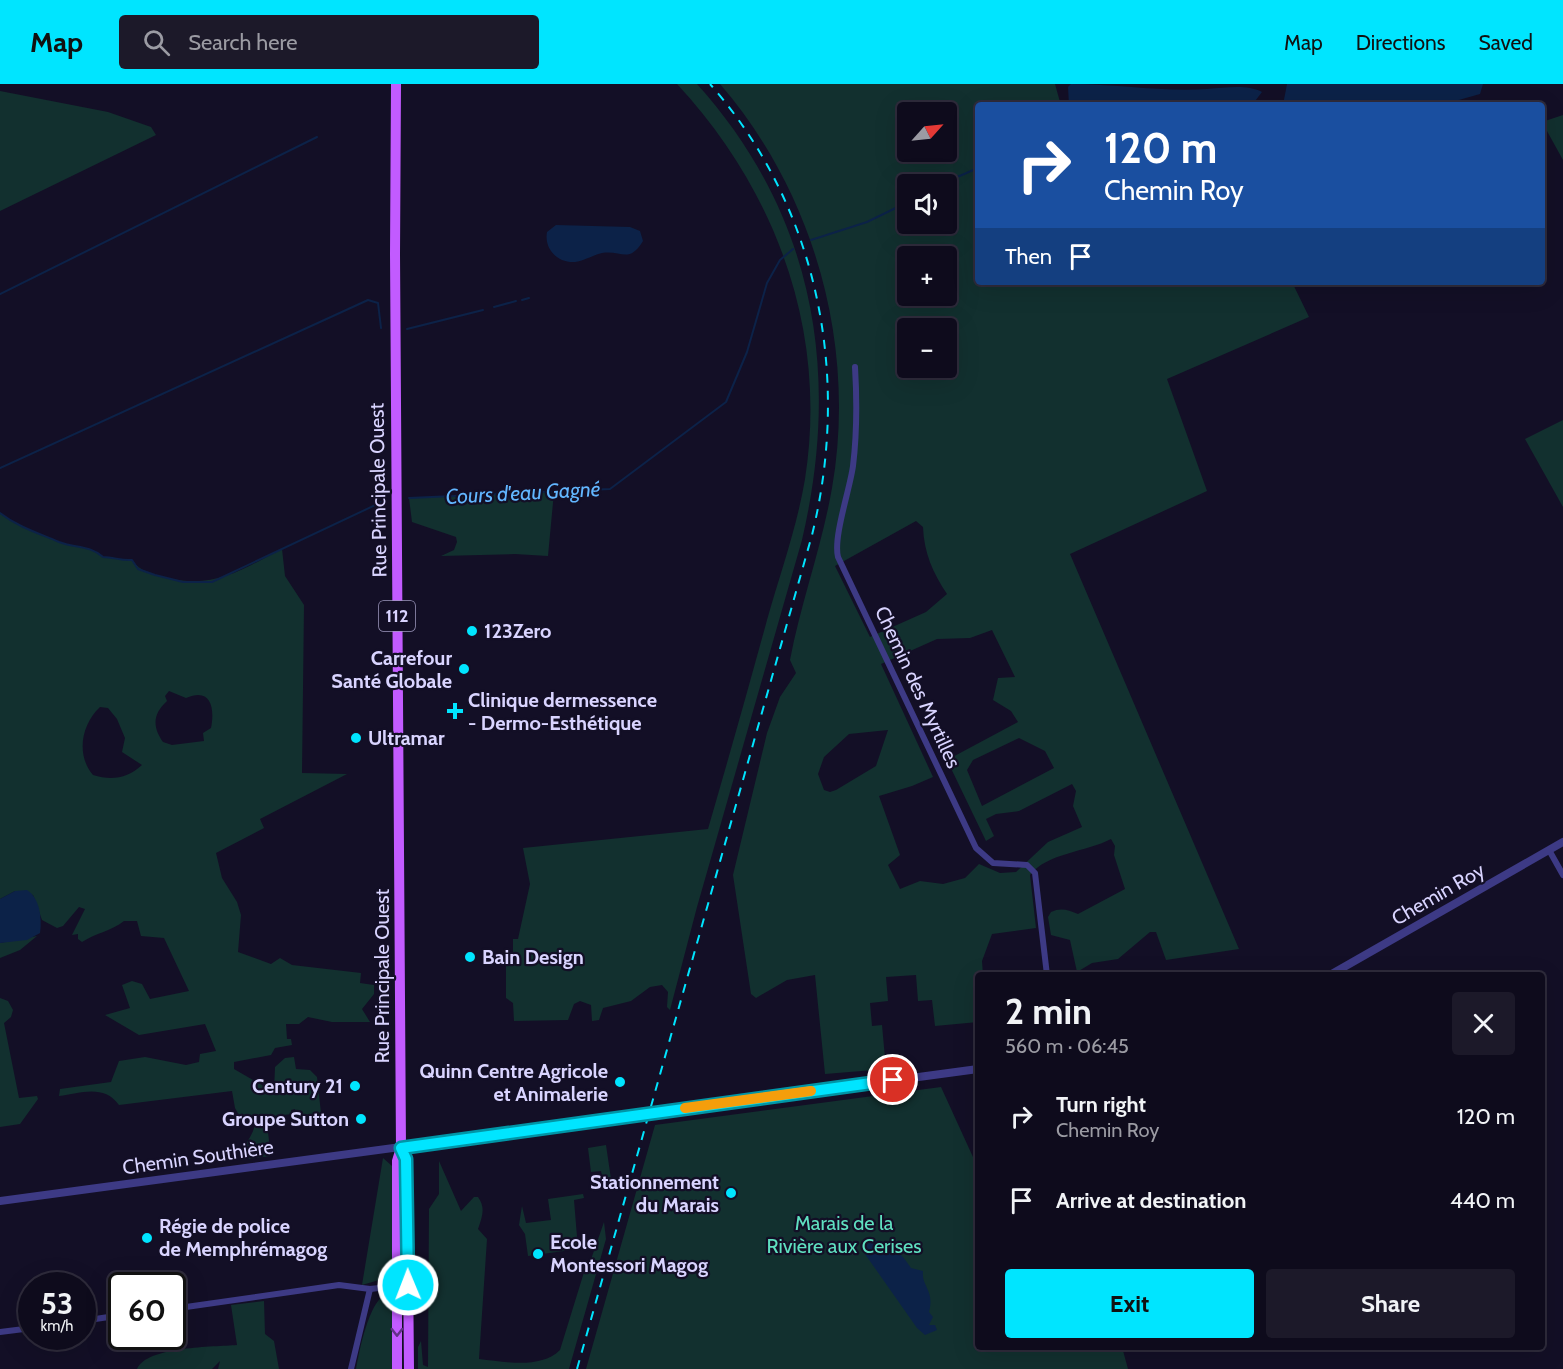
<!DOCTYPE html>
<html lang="en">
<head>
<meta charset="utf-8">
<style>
  :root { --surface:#0e0b1c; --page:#1c1929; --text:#f1f3f6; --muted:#9b9ba3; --line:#2e2b3b; --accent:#00e5ff }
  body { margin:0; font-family:Cabin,sans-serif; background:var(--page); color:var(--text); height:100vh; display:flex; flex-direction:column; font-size:22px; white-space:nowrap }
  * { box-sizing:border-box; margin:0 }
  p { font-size:20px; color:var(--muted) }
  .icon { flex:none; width:33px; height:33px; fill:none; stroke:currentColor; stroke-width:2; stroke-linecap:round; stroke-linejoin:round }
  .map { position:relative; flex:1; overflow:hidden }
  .drawer { position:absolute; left:975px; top:888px; width:570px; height:378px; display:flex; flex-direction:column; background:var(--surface); border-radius:6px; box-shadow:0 6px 24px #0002,0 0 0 2px var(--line) }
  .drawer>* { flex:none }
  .banner { position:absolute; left:975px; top:18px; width:570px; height:183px; border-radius:6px; box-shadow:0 6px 24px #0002,0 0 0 2px var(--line); background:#1a4fa0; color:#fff; overflow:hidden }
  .needle { width:39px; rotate:63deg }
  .controls { position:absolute; left:897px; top:18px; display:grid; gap:12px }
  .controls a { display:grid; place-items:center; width:60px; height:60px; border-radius:6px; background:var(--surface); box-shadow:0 6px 24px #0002,0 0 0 2px var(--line); font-size:30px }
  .speed { position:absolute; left:18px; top:1188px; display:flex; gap:12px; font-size:30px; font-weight:700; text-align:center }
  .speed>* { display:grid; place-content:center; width:78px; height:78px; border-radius:50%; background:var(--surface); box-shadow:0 6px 24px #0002,0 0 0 2px var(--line); line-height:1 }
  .speed small { font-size:15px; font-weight:400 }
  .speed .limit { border:3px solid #111; border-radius:9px; background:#fff; color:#111 }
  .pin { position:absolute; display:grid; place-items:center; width:51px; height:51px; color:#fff; margin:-26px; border:3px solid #fff; border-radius:50%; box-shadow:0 2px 6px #0007 }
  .me { position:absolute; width:66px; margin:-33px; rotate:359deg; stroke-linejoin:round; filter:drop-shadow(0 0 4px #0008) }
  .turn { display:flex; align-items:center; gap:21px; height:126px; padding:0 30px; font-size:27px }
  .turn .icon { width:78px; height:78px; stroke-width:2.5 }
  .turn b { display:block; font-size:42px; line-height:51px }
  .then { display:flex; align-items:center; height:57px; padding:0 30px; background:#0003; gap:12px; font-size:22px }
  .round { display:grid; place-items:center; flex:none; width:63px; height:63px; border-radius:6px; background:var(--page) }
  .headline { display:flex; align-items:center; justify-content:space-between; height:102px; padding:0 30px }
  h1 { font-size:36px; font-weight:700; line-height:45px }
  .cta { display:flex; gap:12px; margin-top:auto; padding:12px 30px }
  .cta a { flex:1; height:69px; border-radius:6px; background:var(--accent); color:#111; font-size:24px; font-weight:700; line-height:69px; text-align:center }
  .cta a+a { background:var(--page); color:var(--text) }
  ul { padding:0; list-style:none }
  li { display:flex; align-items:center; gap:18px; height:84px; padding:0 30px }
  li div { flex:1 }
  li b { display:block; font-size:22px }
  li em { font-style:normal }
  header { display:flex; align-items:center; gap:36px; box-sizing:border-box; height:84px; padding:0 30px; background:var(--accent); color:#111 }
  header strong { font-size:28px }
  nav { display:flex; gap:33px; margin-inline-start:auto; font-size:21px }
  .search { width:420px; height:54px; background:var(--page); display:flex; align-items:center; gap:15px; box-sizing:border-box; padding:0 21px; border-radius:6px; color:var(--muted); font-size:22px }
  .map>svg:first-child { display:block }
</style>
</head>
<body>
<header>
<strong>Map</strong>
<div class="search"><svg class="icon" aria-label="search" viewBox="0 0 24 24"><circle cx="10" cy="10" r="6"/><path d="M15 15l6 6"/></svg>Search here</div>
<nav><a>Map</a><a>Directions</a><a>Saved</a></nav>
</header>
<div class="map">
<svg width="1563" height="1285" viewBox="0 0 1563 1285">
  <rect width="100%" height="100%" fill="#130f26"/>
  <g fill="#12302f" fill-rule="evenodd">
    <path d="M 677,0 L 697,0 C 815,131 841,289 802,456 L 697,823 L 670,926 L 667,923 L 668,908 L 662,901 L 650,903 L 631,917 L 603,924 L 599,936 L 592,937 L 591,921 L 580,917 L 574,920 L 568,936 L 514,937 L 513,919 L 506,914 L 506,874 L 513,868 L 513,855 L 518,855 L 530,800 L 523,764 L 708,745 C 728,676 748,606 767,536 C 780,490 797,443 805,395 C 828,248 777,108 677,0 Z"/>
    <path d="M 720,0 L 1055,0 L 1060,18 L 1050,18 L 1050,21 L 978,21 L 978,198 L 1292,198 L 1309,233 L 1167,295 L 1207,407 L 1070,470 L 1239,865 L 1166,876 L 1156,848 L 1150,848 L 1118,875 L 1092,879 L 1077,888 L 1070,856 L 1051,851 L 1048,833 L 1051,828 C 1061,823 1068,826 1078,830 L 1125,805 L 1114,771 L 1115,762 L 1111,755 C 1086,768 1047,769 1030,791 L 1036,844 L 992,850 L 982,877 L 983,891 L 978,891 L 978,938 L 935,942 L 932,916 L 918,917 L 916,891 L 886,893 L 888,917 L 870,919 L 872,942 L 882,941 L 886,985 L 825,990 L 815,891 L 787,896 L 756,914 L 751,910 L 733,791 L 767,649 L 780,613 L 796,589 L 790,576 C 801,518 822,462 832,404 C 857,261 814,109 720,0 ZM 908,28 L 946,28 L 946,68 L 908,68 ZM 908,100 L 946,100 L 946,140 L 908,140 ZM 908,172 L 946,172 L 946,212 L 908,212 ZM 908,244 L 946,244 L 946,284 L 908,284 ZM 916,437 L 923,443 C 924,469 933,489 947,510 L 926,528 L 870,553 L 835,482 ZM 992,546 L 1015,593 L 998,594 L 993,616 L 1011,627 L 1018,638 L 947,676 L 986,757 L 994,752 L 986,735 L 996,730 L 1019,727 L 1072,700 L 1076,707 L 1073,722 L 1082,743 L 1048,758 L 1016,788 L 1000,789 L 979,780 L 965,794 L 943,800 L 920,797 L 900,805 L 888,781 L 900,771 L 879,712 L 912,702 L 933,693 L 881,580 L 937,555 L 970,554 ZM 888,646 L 876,682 L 836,706 L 830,708 L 824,706 L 818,690 L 824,673 L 849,650 ZM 1019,654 L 1045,667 L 1054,684 L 982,722 L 967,686 L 973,676 Z"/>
    <polygon points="0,7 108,28 151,43 156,51 0,127"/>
    <polygon points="1563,31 1563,76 1542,38"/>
    <polygon points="1563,336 1563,423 1525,355"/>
    <polygon points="554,408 548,472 515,470 441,472 454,466 457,458 456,453 412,438 409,414"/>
    <path d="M 0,429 C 18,443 38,449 59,458 C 74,464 90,461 103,473 C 114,473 121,477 132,476 C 140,487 151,490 164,493 C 213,506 239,487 282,465 L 285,492 L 304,521 L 302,689 L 347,690 L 260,735 L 264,744 L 216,769 L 222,794 L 237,818 L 241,831 L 238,868 L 271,880 L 280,874 L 292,881 L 361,889 L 360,899 L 374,901 L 374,910 L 362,925 L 370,938 L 332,938 L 308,933 L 299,940 L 286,940 L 287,955 L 291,955 L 292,961 L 275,964 L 271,971 L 234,978 L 234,985 L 274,1008 L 275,983 L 285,974 L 294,973 L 296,985 L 310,986 L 317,993 L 321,1029 L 305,1031 L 305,1039 L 297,1040 L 295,1025 L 291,1026 L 292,1030 L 266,1033 L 271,1072 L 240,1076 C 242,1060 255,1052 255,1037 L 240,1033 L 235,1024 L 232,1007 L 119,1021 C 104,1000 81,1009 59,1012 L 60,1005 L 111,998 L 119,977 L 145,973 L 186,981 L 199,978 L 200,970 L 216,967 L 205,940 L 139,951 L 105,931 L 130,924 L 122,901 L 132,897 L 142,900 L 150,915 L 189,907 L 164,854 L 141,852 L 137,837 L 124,837 C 111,847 96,849 82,858 L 78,855 L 78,850 L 72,851 L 85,825 L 79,823 L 63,842 L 57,844 L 42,836 L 33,811 L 15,807 L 0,815 ZM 169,607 L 186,614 C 211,603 215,624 211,644 L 203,649 L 204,657 L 172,661 L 163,658 C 152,642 153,630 167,617 L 165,612 ZM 100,623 L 108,624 L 117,635 L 125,654 L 122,668 L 142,681 C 128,694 112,697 93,691 C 76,671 81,641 100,623 Z"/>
    <polygon points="37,852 20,866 0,874 0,859"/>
    <polygon points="0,914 8,917 13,926 11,933 4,939 19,1014 37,1012 38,1015 20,1040 0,1043"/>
    <polygon points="941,1003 978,1084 978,1263 1122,1263 1128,1285 586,1285 655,1041"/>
    <polygon points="606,1061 611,1095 603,1096 601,1087 591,1088 588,1064"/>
    <polygon points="383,1074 392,1082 392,1188 386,1194 362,1201"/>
    <path d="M 439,1077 L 461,1127 L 474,1113 L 478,1113 C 486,1124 482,1133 478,1145 L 487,1155 L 479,1275 C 506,1278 541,1285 560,1266 L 585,1185 L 588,1184 L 604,1138 L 606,1155 L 569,1285 L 418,1285 L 418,1263 L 421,1257 L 423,1281 L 428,1283 L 429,1125 L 439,1110 Z"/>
    <polygon points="583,1110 584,1114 574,1116 578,1165 528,1172 525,1150 519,1141 522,1122 526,1139 551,1136 548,1115"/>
    <path d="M 385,1211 L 392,1217 L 392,1285 L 356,1285 C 359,1267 369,1218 385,1211 Z"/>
    <path d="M 264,1217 L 265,1250 L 274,1257 L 279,1285 L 218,1285 L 220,1277 L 212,1285 L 137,1285 C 147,1262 214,1263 237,1261 L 231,1221 Z"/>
  </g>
  <g fill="#0c2248">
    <path d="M 1071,0 C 1117,0 1162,8 1207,5 C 1226,4 1246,0 1262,8 L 1252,21 L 1069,21 L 1068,3 Z"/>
    <polygon points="1287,0 1483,0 1480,10 1441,21 1283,21"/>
    <path d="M 556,141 L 630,143 L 640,147 L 643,157 C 629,180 622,166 602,169 C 593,171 584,177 575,178 C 557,179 544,165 547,148 Z"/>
    <path d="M 27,806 C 40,814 42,835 40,849 L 27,856 L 0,859 L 0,815 L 15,807 Z"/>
    <path d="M 873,1157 C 890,1155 902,1171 911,1184 L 923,1187 C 921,1202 935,1206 929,1228 L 933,1233 L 929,1241 L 935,1241 L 937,1246 L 925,1251 L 917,1244 L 865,1170 L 866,1161 Z"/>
  </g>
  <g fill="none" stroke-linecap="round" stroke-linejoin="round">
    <g stroke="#0c2248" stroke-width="2">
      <polyline points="941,100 978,84"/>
      <polyline points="811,156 867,138 908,118"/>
      <polyline points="0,210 317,53"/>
      <polyline points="522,216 529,214"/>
      <polyline points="494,223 516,217"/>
      <polyline points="407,245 483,226"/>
      <polyline points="0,384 368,216 378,219 381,244"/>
      <polyline points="409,414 610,405 726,318 747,268 767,199 780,176 793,165"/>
      <path d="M 0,429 C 18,443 38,449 59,458 C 74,464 90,461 103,473 C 114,473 121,477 132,476 L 138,485 L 155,491 L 183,498 L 212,498 L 386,416"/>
    </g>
    <g stroke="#3d3a85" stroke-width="6">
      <path d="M 855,283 C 857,316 857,349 853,382 C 850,405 833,453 838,473 L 976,764 L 993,779 L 1027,781 L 1035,789 L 1047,891"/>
      <polyline points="1549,766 1563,791"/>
      <polyline points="172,1225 339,1201 370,1205 397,1202"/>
      <polyline points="82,1237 122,1231"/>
      <polyline points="0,1248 32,1244"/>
      <polyline points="351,1285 370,1205"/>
    </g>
    <g stroke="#3d3a85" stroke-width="8">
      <polyline points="1330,891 1563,758"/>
      <polyline points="0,1117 978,985"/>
    </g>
    <g stroke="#c25bff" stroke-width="10">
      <polyline points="396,0 395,170 401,1064 397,1077 397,1285"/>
      <polyline points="401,1064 407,1075 409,1285"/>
    </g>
    <path stroke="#00e5ff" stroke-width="2" stroke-dasharray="9 8" stroke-linecap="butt" d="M 577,1285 L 812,451 C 851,293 819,124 710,0"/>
  </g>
  <defs><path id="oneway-chevron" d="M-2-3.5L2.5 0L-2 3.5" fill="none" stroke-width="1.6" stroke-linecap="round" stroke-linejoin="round" transform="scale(1.5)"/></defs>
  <use stroke="#623188" href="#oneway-chevron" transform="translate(397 1248) rotate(90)"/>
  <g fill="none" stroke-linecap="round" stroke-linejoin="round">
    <defs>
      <polyline id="route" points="408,1201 406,1075 401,1064 893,996"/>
    </defs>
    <use href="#route" stroke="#0095a6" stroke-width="15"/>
    <use href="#route" stroke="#00e5ff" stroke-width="10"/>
    <polyline stroke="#f59e0b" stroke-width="10" points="685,1024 811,1007"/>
  </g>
  <g fill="#00e5ff" stroke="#130f26" stroke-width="2">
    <circle cx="472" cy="547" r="6"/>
    <circle cx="464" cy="585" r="6"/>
    <path d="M452 618h6v6h6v6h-6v6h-6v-6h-6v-6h6z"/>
    <circle cx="356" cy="654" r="6"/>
    <circle cx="470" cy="873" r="6"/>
    <circle cx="620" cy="998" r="6"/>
    <circle cx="355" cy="1002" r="6"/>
    <circle cx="361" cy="1035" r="6"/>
    <circle cx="731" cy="1109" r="6"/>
    <circle cx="147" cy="1154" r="6"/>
    <circle cx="538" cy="1170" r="6"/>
  </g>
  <g text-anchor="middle" stroke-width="4.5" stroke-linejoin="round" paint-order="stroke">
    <rect fill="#130f26" stroke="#9e99be" stroke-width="1.5" x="379" y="517" width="36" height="30" rx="4.5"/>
    <g font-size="18" font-weight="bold" fill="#d9d4ff">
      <text x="397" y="538">112</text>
    </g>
    <g font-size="20" fill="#d9d4ff" stroke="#130f26">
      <text transform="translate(378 406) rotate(-91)" y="7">Rue Principale Ouest</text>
      <text transform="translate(918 603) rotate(65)" y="7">Chemin des Myrtilles</text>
      <text transform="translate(1438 810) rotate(-30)" y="7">Chemin Roy</text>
      <text transform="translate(382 892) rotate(-90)" y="7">Rue Principale Ouest</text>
      <text transform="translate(198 1073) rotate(-8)" y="7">Chemin Southière</text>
    </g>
    <g font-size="20" font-weight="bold" fill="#d9d4ff" stroke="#130f26" text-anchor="start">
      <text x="484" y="554">123Zero</text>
      <text x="452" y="581" text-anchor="end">Carrefour<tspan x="452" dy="23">Santé Globale</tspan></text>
      <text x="468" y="623">Clinique dermessence<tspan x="468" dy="23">- Dermo-Esthétique</tspan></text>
      <text x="368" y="661">Ultramar</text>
      <text x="482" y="880">Bain Design</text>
      <text x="608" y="994" text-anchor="end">Quinn Centre Agricole<tspan x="608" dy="23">et Animalerie</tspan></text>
      <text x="343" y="1009" text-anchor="end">Century 21</text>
      <text x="349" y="1042" text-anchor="end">Groupe Sutton</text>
      <text x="719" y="1105" text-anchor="end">Stationnement<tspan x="719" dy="23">du Marais</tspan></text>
      <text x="159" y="1149">Régie de police<tspan x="159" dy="23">de Memphrémagog</tspan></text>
      <text x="550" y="1165">Ecole<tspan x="550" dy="23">Montessori Magog</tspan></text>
    </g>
    <g font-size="20" fill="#5fe0c0" stroke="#130f26">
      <text x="844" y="1146">Marais de la<tspan x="844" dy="23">Rivière aux Cerises</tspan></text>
    </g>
    <g font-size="21" font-style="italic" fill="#62b6ff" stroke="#130f26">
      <text transform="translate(523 409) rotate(-3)" y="7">Cours d'eau Gagné</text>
    </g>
  </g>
</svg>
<div class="controls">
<a><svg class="needle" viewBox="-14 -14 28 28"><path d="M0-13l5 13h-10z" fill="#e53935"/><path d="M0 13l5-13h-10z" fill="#9b9ba3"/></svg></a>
<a><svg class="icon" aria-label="sound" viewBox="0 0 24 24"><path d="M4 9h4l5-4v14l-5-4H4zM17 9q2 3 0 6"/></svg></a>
<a>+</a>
<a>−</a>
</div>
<div class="speed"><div>53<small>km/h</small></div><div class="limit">60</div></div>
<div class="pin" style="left:893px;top:996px;background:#d93025"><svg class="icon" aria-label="arrive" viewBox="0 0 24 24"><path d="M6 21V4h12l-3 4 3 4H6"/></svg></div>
<svg class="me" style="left:408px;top:1201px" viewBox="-20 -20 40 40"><circle r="17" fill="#00e5ff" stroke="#fff" stroke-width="3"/><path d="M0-11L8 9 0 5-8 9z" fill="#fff"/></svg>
<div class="banner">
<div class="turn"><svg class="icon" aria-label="right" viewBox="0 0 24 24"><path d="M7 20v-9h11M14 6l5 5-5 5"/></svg><div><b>120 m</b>Chemin Roy</div></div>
<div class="then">Then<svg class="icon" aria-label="arrive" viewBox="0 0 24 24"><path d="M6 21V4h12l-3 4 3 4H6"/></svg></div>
</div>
<section class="drawer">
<div class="headline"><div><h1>2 min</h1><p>560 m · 06:45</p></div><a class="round"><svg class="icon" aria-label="close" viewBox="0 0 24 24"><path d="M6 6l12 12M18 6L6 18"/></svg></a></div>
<ul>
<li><svg class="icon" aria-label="right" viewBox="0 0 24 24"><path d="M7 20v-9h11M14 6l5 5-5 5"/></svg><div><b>Turn right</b><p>Chemin Roy</p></div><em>120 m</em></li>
<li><svg class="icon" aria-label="arrive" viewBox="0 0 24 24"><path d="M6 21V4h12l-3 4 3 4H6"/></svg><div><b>Arrive at destination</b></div><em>440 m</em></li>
</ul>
<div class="cta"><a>Exit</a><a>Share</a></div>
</section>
</div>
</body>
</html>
